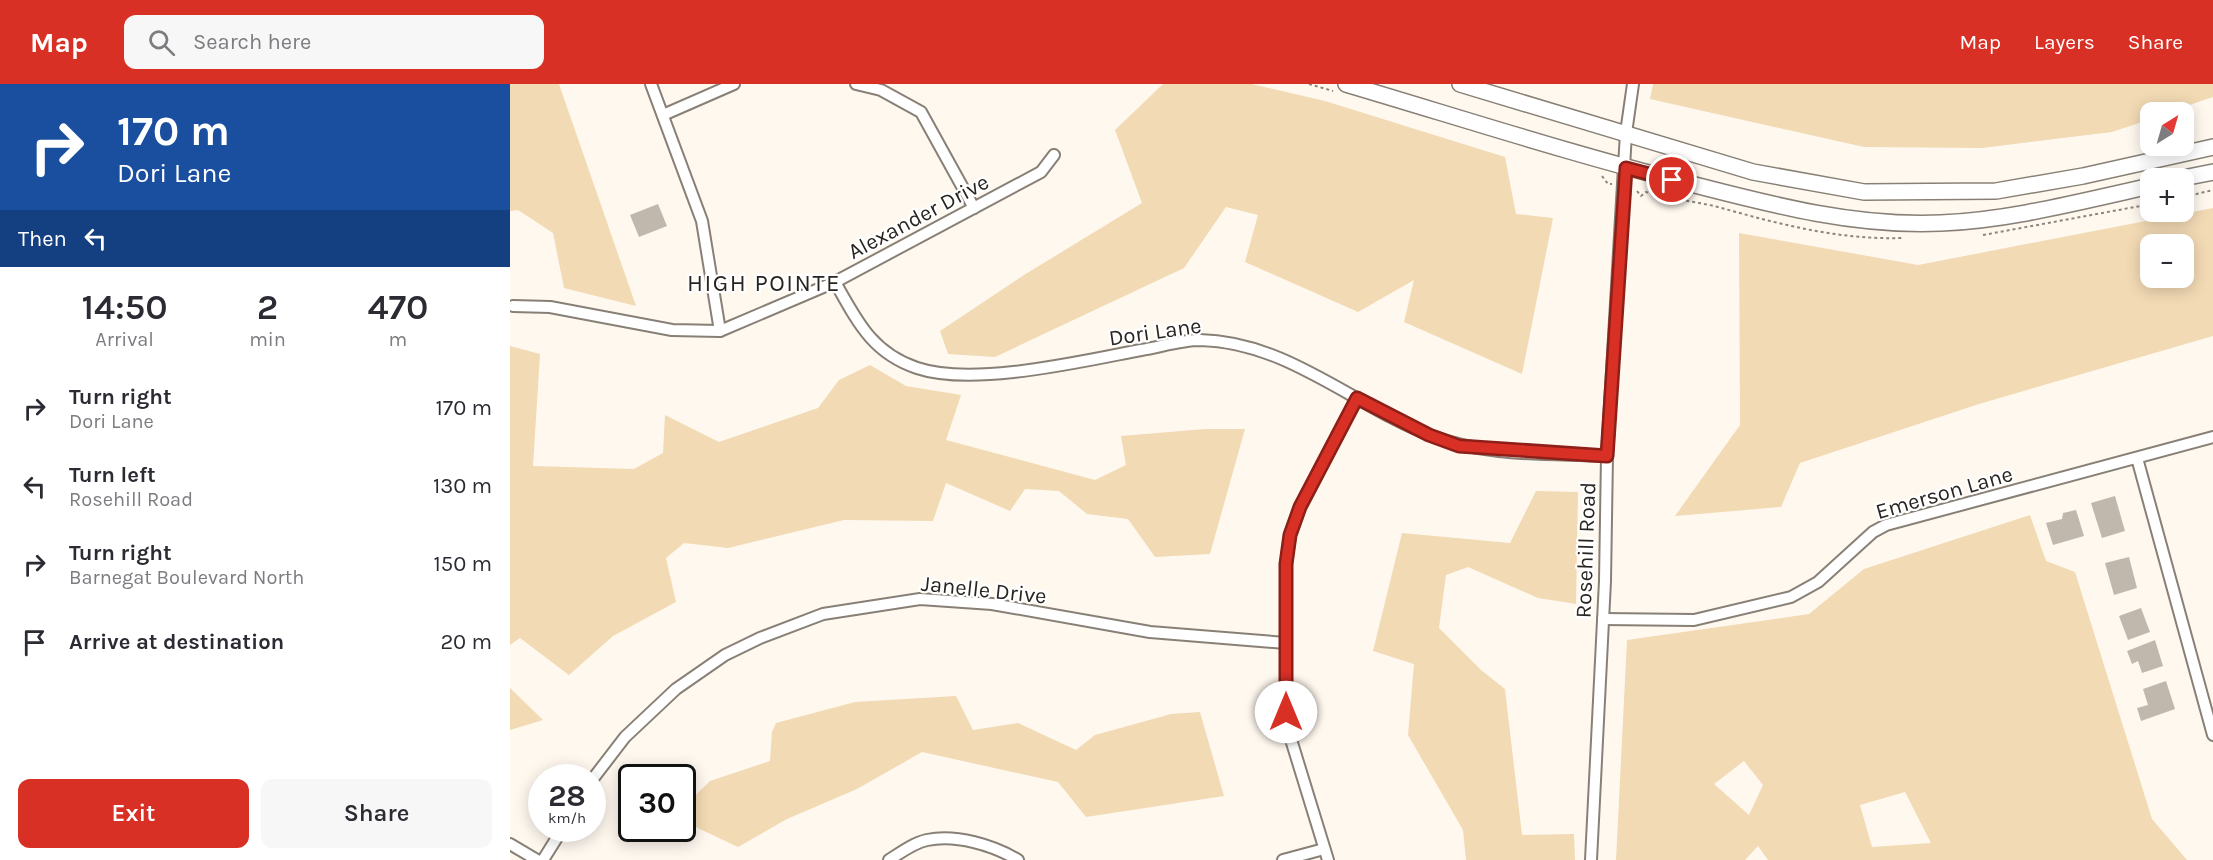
<!DOCTYPE html>
<html lang="en">
<head>
<meta charset="utf-8">
<style>
  :root { --surface:#fff; --page:#f7f7f7; --text:#2b2b33; --muted:#7c7c81; --accent:#d93025 }
  body { margin:0; font-family:Karla,sans-serif; background:var(--page); color:var(--text); height:100vh; display:flex; flex-direction:column; font-size:22px; white-space:nowrap }
  * { box-sizing:border-box; margin:0 }
  p { font-size:20px; color:var(--muted) }
  .icon { flex:none; width:33px; height:33px; fill:none; stroke:currentColor; stroke-width:2; stroke-linecap:round; stroke-linejoin:round }
  .map { position:relative; flex:1; overflow:hidden }
  .sheet { display:flex; flex-direction:column; background:var(--surface); width:510px }
  .sheet>* { flex:none }
  .hud { background:#1a4fa0; color:#fff; overflow:hidden }
  .needle { width:39px; rotate:37deg }
  .buttons { position:absolute; left:1630px; top:18px; display:grid; gap:12px }
  .buttons a { display:grid; place-items:center; width:54px; height:54px; border-radius:12px; background:var(--surface); box-shadow:0 3px 15px #0003; font-size:30px }
  .speed { position:absolute; left:18px; top:680px; display:flex; gap:12px; font-size:30px; font-weight:700; text-align:center }
  .speed>* { display:grid; place-content:center; width:78px; height:78px; border-radius:50%; background:var(--surface); box-shadow:0 3px 15px #0003; line-height:1 }
  .speed small { font-size:15px; font-weight:400 }
  .speed .limit { border:3px solid #111; border-radius:9px; background:#fff; color:#111 }
  .pin { position:absolute; display:grid; place-items:center; width:51px; height:51px; color:#fff; margin:-26px; border:3px solid #fff; border-radius:50%; box-shadow:0 2px 6px #0007 }
  .me { position:absolute; width:66px; margin:-33px; rotate:0deg; stroke-linejoin:round; filter:drop-shadow(0 0 4px #0008) }
  .turn { display:flex; align-items:center; gap:21px; height:126px; padding:0 18px; font-size:27px }
  .turn .icon { width:78px; height:78px; stroke-width:2.5 }
  .turn b { display:block; font-size:42px; line-height:51px }
  .then { display:flex; align-items:center; height:57px; padding:0 18px; background:#0003; gap:12px; font-size:22px }
  .eta { display:flex; justify-content:space-evenly; align-items:center; height:102px; text-align:center }
  .eta b { font-size:36px; font-weight:600; line-height:42px }
  .button { display:flex; gap:12px; margin-top:auto; padding:12px 18px }
  .button a { flex:1; height:69px; border-radius:12px; background:var(--accent); color:#fff; font-size:24px; font-weight:600; line-height:69px; text-align:center }
  .button a+a { background:var(--page); color:var(--text) }
  ul { padding:0; list-style:none }
  li { display:flex; align-items:center; gap:18px; height:78px; padding:0 18px }
  li div { flex:1 }
  li b { display:block; font-size:22px }
  li em { font-style:normal }
  header { display:flex; align-items:center; gap:36px; box-sizing:border-box; height:84px; padding:0 30px; background:var(--accent); color:#fff }
  header strong { font-size:28px }
  nav { display:flex; gap:33px; margin-inline-start:auto; font-size:21px }
  .search { width:420px; height:54px; background:var(--page); display:flex; align-items:center; gap:15px; box-sizing:border-box; padding:0 21px; border-radius:12px; color:var(--muted); font-size:22px }
  main { display:flex; flex:1; min-height:0 }
  .map>svg:first-child { display:block }
</style>
</head>
<body>
<header>
<strong>Map</strong>
<div class="search"><svg class="icon" aria-label="search" viewBox="0 0 24 24"><circle cx="10" cy="10" r="6"/><path d="M15 15l6 6"/></svg>Search here</div>
<nav><a>Map</a><a>Layers</a><a>Share</a></nav>
</header>
<main>
<section class="sheet">
<div class="hud">
<div class="turn"><svg class="icon" aria-label="right" viewBox="0 0 24 24"><path d="M7 20v-9h11M14 6l5 5-5 5"/></svg><div><b>170 m</b>Dori Lane</div></div>
<div class="then">Then<svg class="icon" aria-label="left" viewBox="0 0 24 24"><path d="M17 20v-9H6M10 6l-5 5 5 5"/></svg></div>
</div>
<div class="eta">
<div><b>14:50</b><p>Arrival</p></div>
<div><b>2</b><p>min</p></div>
<div><b>470</b><p>m</p></div>
</div>
<ul>
<li><svg class="icon" aria-label="right" viewBox="0 0 24 24"><path d="M7 20v-9h11M14 6l5 5-5 5"/></svg><div><b>Turn right</b><p>Dori Lane</p></div><em>170 m</em></li>
<li><svg class="icon" aria-label="left" viewBox="0 0 24 24"><path d="M17 20v-9H6M10 6l-5 5 5 5"/></svg><div><b>Turn left</b><p>Rosehill Road</p></div><em>130 m</em></li>
<li><svg class="icon" aria-label="right" viewBox="0 0 24 24"><path d="M7 20v-9h11M14 6l5 5-5 5"/></svg><div><b>Turn right</b><p>Barnegat Boulevard North</p></div><em>150 m</em></li>
<li><svg class="icon" aria-label="arrive" viewBox="0 0 24 24"><path d="M6 21V4h12l-3 4 3 4H6"/></svg><div><b>Arrive at destination</b></div><em>20 m</em></li>
</ul>
<div class="button"><a>Exit</a><a>Share</a></div>
</section>
<div class="map">
<svg width="1703" height="776" viewBox="0 0 1703 776">
  <rect width="100%" height="100%" fill="#fff8ef"/>
  <g fill="#f2dab4" fill-rule="evenodd">
    <polygon points="0,0 49,0 126,222 54,204 43,149 8,126 0,127"/>
    <polygon points="653,0 742,0 815,17 995,73 1006,130 1043,134 1012,290 894,238 904,196 848,228 735,178 748,131 716,123 674,184 485,273 438,270 430,247 514,191 632,119 605,46"/>
    <polygon points="1143,0 1703,0 1703,13 1659,28 1641,28 1641,35 1602,48 1472,64 1354,63 1140,15"/>
    <path d="M 1703,124 L 1703,252 L 1469,320 L 1290,379 L 1271,423 L 1165,432 L 1230,341 L 1229,149 L 1408,181 ZM 1641,160 L 1674,160 L 1674,194 L 1641,194 Z"/>
    <polygon points="0,262 30,270 23,382 124,385 153,369 155,331 209,358 308,324 329,296 360,281 396,302 451,311 436,356 585,396 616,381 611,352 695,345 735,345 700,470 645,473 618,435 577,430 549,407 515,405 500,427 436,399 423,437 334,436 218,464 174,459 156,474 166,518 103,552 59,591 10,554 0,561"/>
    <polygon points="1026,407 1068,408 1066,520 1028,514 958,483 936,491 929,544 971,586 995,605 1012,751 1064,750 1065,776 956,776 953,746 898,651 904,580 863,567 892,449 1000,459"/>
    <path d="M 1520,431 L 1536,477 L 1565,488 L 1642,735 L 1677,776 L 1258,776 L 1248,762 L 1235,776 L 1106,776 L 1117,556 L 1299,530 L 1354,485 ZM 1234,677 L 1253,701 L 1239,731 L 1204,700 ZM 1395,708 L 1421,759 L 1362,763 L 1350,721 Z"/>
    <polygon points="0,604 33,636 0,646"/>
    <polygon points="446,612 463,646 508,639 566,666 585,651 661,630 690,628 714,712 576,733 548,698 412,668 347,705 277,735 228,763 173,737 173,723 200,697 260,677 262,648 266,639 345,618"/>
  </g>
  <g fill="#c0b8ad">
    <polygon points="148,120 157,142 129,153 120,131"/>
    <polygon points="1605,412 1615,447 1592,454 1581,419"/>
    <polygon points="1566,426 1574,452 1543,461 1536,439 1552,435 1553,429"/>
    <polygon points="1619,473 1627,504 1604,511 1595,479"/>
    <polygon points="1631,524 1640,548 1618,556 1609,532"/>
    <polygon points="1645,556 1653,582 1632,589 1628,577 1622,580 1617,567"/>
    <polygon points="1656,597 1665,625 1631,637 1627,624 1638,621 1633,605"/>
  </g>
  <g fill="none" stroke-linecap="round" stroke-linejoin="round">
    <defs>
      <g id="street">
        <polyline points="141,0 192,137 210,247"/>
        <polyline points="346,0 371,6 411,28 464,124"/>
        <polyline points="153,31 224,0"/>
        <path d="M 325,198 C 347,237 362,269 407,284 C 463,303 573,277 631,266 C 650,263 671,256 690,256 C 778,258 844,322 922,352 C 977,373 1039,369 1097,372"/>
        <polyline points="3,222 40,223 162,246 210,247 325,198 531,88 544,71"/>
        <polyline points="1627,374 1703,651"/>
        <polyline points="1093,535 1184,536 1281,513 1308,498 1363,448 1376,441 1703,353"/>
        <polyline points="82,696 115,653 166,605 215,571 250,554 313,530 410,515 482,520 640,548 776,559"/>
        <polyline points="0,760 27,776"/>
        <polyline points="33,776 53,744"/>
        <path d="M 379,776 C 390,769 403,759 417,756 C 446,750 483,761 508,776"/>
        <polyline points="773,776 814,765"/>
        <polyline points="818,776 779,649 776,628 776,480 780,451 790,423 847,314"/>
        <polyline points="1081,776 1095,497 1097,372 1116,49 1123,0"/>
      </g>
      <g id="secondary">
        <path d="M 836,0 C 951,34 1065,71 1181,100 C 1262,121 1346,143 1431,139 C 1502,136 1572,117 1641,102"/>
        <polyline points="950,0 1243,88 1354,108 1486,107 1573,92 1703,63"/>
        <polyline points="1673,94 1703,88"/>
      </g>
    </defs>
    <use href="#street" stroke="#888076" stroke-width="14"/>
    <use href="#secondary" stroke="#888076" stroke-width="18"/>
    <g stroke="#8a857f" stroke-width="2" stroke-dasharray="3 3" stroke-linecap="butt">
      <polyline points="799,0 823,7"/>
      <polyline points="1092,92 1098,100 1102,100"/>
      <path d="M 1127,107 L 1131,112 L 1136,108 C 1159,115 1184,117 1208,123 C 1269,140 1328,156 1392,154"/>
      <polyline points="1674,113 1703,106"/>
      <polyline points="1473,151 1641,120"/>
    </g>
    <use href="#street" stroke="#fff" stroke-width="10"/>
    <use href="#secondary" stroke="#fff" stroke-width="15"/>
  </g>
  <g fill="none" stroke-linecap="round" stroke-linejoin="round">
    <defs>
      <polyline id="route" points="776,628 776,480 780,451 790,423 847,314 919,351 949,362 1097,372 1116,84 1162,96"/>
    </defs>
    <use href="#route" stroke="#8d1f18" stroke-width="15"/>
    <use href="#route" stroke="#d93025" stroke-width="10"/>
  </g>
  <g text-anchor="middle" stroke-width="4.5" stroke-linejoin="round" paint-order="stroke">
    <g font-size="22" fill="#282521" stroke="#fff">
      <text transform="translate(408 132) rotate(-28)" y="8">Alexander Drive</text>
      <text transform="translate(645 247) rotate(-8)" y="8">Dori Lane</text>
      <text transform="translate(1434 408) rotate(-16)" y="8">Emerson Lane</text>
      <text transform="translate(1075 466) rotate(-88)" y="8">Rosehill Road</text>
      <text transform="translate(474 505) rotate(6)" y="8">Janelle Drive</text>
    </g>
    <g font-size="24" letter-spacing="1.5" fill="#282521" stroke="#fff">
      <text x="254" y="207">HIGH POINTE</text>
    </g>
  </g>
</svg>
<div class="buttons">
<a><svg class="needle" viewBox="-14 -14 28 28"><path d="M0-13l5 13h-10z" fill="#e53935"/><path d="M0 13l5-13h-10z" fill="#7c7c81"/></svg></a>
<a>+</a>
<a>−</a>
</div>
<div class="speed"><div>28<small>km/h</small></div><div class="limit">30</div></div>
<div class="pin" style="left:1162px;top:96px;background:#d93025"><svg class="icon" aria-label="arrive" viewBox="0 0 24 24"><path d="M6 21V4h12l-3 4 3 4H6"/></svg></div>
<svg class="me" style="left:776px;top:628px" viewBox="-20 -20 40 40"><circle r="19" fill="#fff"/><path d="M0-13L10 11 0 6-10 11z" fill="#d93025"/></svg>
</div>
</main>
</body>
</html>
